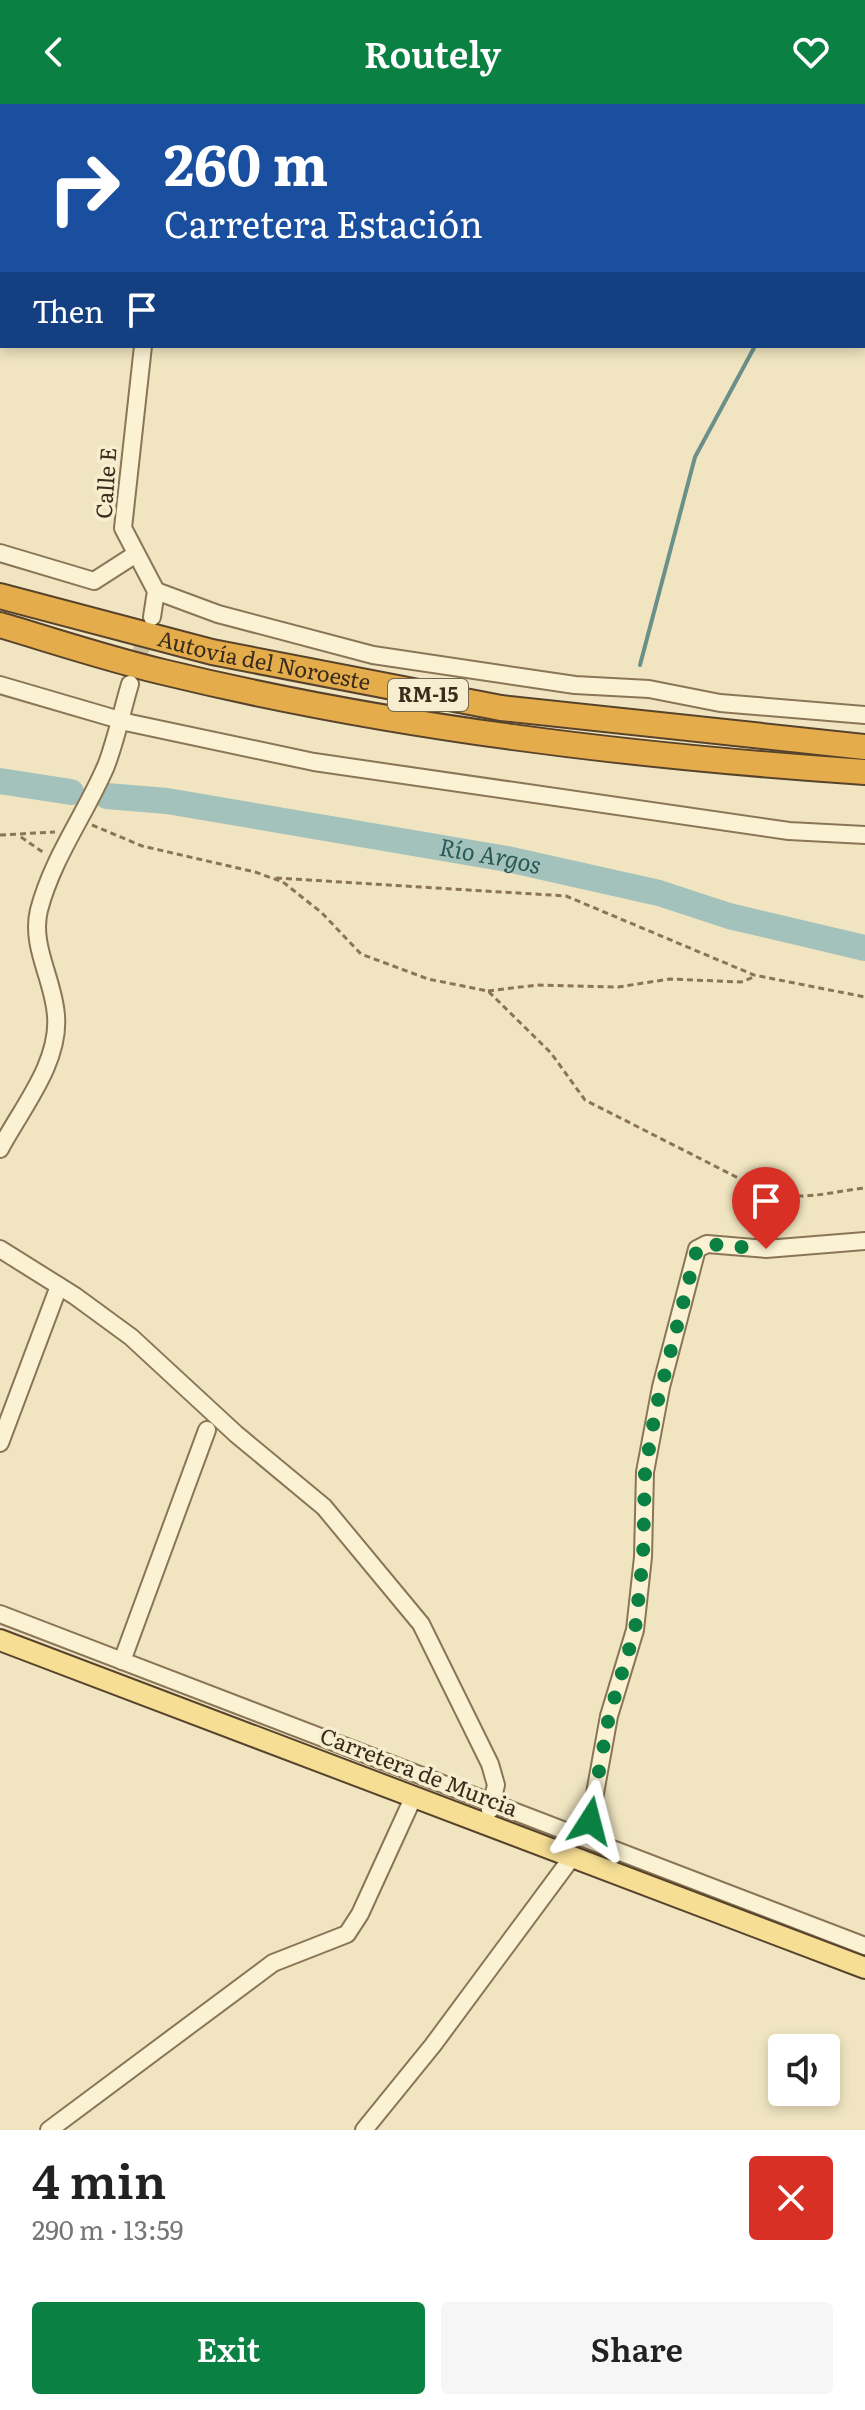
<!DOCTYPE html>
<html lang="en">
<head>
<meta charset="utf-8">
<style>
  :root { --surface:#fff; --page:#f6f6f6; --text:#222; --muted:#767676; --accent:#0b8043 }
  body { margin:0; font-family:Literata,serif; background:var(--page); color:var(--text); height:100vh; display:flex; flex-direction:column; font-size:30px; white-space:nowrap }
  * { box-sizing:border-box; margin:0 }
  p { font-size:26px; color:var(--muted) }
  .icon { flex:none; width:44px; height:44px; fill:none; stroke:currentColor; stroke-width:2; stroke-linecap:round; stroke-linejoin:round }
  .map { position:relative; height:2026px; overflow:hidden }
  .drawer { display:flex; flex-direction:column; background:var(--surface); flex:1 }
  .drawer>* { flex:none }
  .hud { position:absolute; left:0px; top:0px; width:866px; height:244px; box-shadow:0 4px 12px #0003; background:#1a4fa0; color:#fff; overflow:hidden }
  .controls { position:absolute; left:768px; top:1930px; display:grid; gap:16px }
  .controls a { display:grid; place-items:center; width:72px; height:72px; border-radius:8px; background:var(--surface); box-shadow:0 4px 12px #0003; font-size:40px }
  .pin { position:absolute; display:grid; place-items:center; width:68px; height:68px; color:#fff; margin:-82px -34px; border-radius:50% 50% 50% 0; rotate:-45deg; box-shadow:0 0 8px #0007 }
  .pin .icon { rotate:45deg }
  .me { position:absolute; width:88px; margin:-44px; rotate:9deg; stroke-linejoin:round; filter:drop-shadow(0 0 6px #0008) }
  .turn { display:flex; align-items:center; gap:28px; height:168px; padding:0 32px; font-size:36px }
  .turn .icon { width:104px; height:104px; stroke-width:2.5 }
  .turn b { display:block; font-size:56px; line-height:68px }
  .then { display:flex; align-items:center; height:76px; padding:0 32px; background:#0003; gap:16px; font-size:30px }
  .round { display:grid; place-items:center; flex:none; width:84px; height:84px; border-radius:8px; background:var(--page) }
  .headline { display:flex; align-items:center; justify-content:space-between; height:136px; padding:0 32px }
  h1 { font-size:48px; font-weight:600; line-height:60px }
  .button { display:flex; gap:16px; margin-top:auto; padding:16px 32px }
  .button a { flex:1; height:92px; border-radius:8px; background:var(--accent); color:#fff; font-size:32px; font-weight:600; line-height:92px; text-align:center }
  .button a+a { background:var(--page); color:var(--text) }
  header { display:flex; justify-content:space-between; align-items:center; height:104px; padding:0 32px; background:var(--accent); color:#fff; font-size:36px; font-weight:600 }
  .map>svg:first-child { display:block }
</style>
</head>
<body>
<header><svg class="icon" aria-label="back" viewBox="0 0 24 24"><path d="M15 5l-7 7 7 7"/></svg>Routely<svg class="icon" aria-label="heart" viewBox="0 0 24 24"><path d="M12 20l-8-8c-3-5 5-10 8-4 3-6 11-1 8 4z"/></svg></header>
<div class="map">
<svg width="865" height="2026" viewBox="0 0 865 2026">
  <rect width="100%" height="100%" fill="#f0e5c0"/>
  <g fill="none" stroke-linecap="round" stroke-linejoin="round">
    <g stroke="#6a9089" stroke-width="4">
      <polyline points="864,92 865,91"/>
      <polyline points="640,561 695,353 755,242"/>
    </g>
    <g stroke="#a3c2bb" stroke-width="26">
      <polyline points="0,677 71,688"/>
      <path id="s1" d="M 107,692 L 167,697 L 507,755 L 659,789 L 729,812 L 865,844"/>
    </g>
    <polyline stroke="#cbc09f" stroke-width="16" stroke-dasharray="16 8" stroke-linecap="butt" points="133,571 149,521"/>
    <defs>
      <g id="minor">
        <polyline points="73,0 74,2"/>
        <polyline points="143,242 123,424 156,487 152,513"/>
        <polyline points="0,449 94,477 136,450"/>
        <polyline points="156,487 218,510 373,551 575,581 649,585 720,599 865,611"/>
        <polyline points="0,581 130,619 314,658 789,727 865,731"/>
        <path d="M 0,1045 C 21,1005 60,959 56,912 C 54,876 30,842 39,806 C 53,753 85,711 106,662 C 116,636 122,607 130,580"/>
        <polyline points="0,1145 75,1192 131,1233 236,1330 324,1403 421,1520 490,1660 496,1681 490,1706"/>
        <polyline points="0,1339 59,1182"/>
        <polyline points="0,1510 865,1842"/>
        <polyline points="122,1557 207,1326"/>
        <polyline points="583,1734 590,1717 609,1612 635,1526 643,1453 645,1368 661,1283 697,1145 707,1140 766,1145 865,1137"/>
        <polyline points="49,2026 273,1859 347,1830 360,1810 414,1692"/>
        <polyline points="364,2026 433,1941 573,1752"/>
      </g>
      <polyline id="major" points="0,1536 865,1864"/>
      <g id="highway">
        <path id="s2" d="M 0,492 L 212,548 L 501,604 L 865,643"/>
        <path d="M 0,521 C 54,537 108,555 163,568 C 393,624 630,652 865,668"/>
      </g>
    </defs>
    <use href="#minor" stroke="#8a7657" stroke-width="20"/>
    <use href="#major" stroke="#57432b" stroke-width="24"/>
    <use href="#highway" stroke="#57432b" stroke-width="28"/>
    <g stroke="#8a7657" stroke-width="3" stroke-dasharray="6 4" stroke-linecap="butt">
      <path d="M 92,721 L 142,742 L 255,768 L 283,778 L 322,809 L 361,850 L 428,875 L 488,887 L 551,949 L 585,996 L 758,1084 C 794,1100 828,1088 865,1084"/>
      <polyline points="0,731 55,728"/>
      <polyline points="21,733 44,749"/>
      <polyline points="276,774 566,792 754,871 865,893"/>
      <polyline points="488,887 537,881 618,883 670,875 741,878 754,873"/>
    </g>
    <use href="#minor" stroke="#faf2d3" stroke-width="16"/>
    <use href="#major" stroke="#f6de95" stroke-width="20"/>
    <use href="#highway" stroke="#e5ac4b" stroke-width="24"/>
  </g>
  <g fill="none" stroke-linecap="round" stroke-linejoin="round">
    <polyline stroke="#0b8043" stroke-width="14" stroke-dasharray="0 25.2" points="590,1717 609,1612 635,1526 643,1453 645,1368 656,1304 697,1145 707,1140 766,1145"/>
  </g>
  <g text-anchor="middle" stroke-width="7" stroke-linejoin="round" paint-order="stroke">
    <rect fill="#f7eed0" stroke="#726652" stroke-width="2" x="388" y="575" width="80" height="32" rx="6"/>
    <g font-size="20" font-weight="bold" fill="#392c1c">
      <text x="428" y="598">RM-15</text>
    </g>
    <g font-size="22" fill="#392c1c" stroke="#f7eed0">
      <text transform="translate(106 379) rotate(-86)" y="8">Calle E</text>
      <text dy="8" stroke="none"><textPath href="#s2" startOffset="272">Autovía del Noroeste</textPath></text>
      <text transform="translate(419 1668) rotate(21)" y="8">Carretera de Murcia</text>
    </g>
    <g font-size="24" font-style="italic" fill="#2a5959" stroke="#f7eed0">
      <text dy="8" stroke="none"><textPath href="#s1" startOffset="388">Río Argos</textPath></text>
    </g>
  </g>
</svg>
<div class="controls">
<a><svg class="icon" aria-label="sound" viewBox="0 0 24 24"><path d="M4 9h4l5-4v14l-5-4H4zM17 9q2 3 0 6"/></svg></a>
</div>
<div class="pin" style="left:766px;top:1145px;background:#d93025"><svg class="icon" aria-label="arrive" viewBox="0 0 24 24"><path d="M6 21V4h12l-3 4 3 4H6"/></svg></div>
<svg class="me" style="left:590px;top:1717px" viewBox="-20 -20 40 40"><path d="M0-17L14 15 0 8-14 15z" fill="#0b8043" stroke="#fff" stroke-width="4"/></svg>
<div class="hud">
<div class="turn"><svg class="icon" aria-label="right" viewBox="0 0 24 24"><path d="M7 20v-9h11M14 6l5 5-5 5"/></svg><div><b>260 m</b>Carretera Estación</div></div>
<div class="then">Then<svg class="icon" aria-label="arrive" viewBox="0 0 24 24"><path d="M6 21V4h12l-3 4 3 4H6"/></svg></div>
</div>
</div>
<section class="drawer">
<div class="headline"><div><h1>4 min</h1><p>290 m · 13:59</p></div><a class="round" style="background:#d93025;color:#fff"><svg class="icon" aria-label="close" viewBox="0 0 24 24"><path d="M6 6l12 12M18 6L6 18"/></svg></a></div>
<div class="button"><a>Exit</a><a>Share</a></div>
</section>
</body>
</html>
